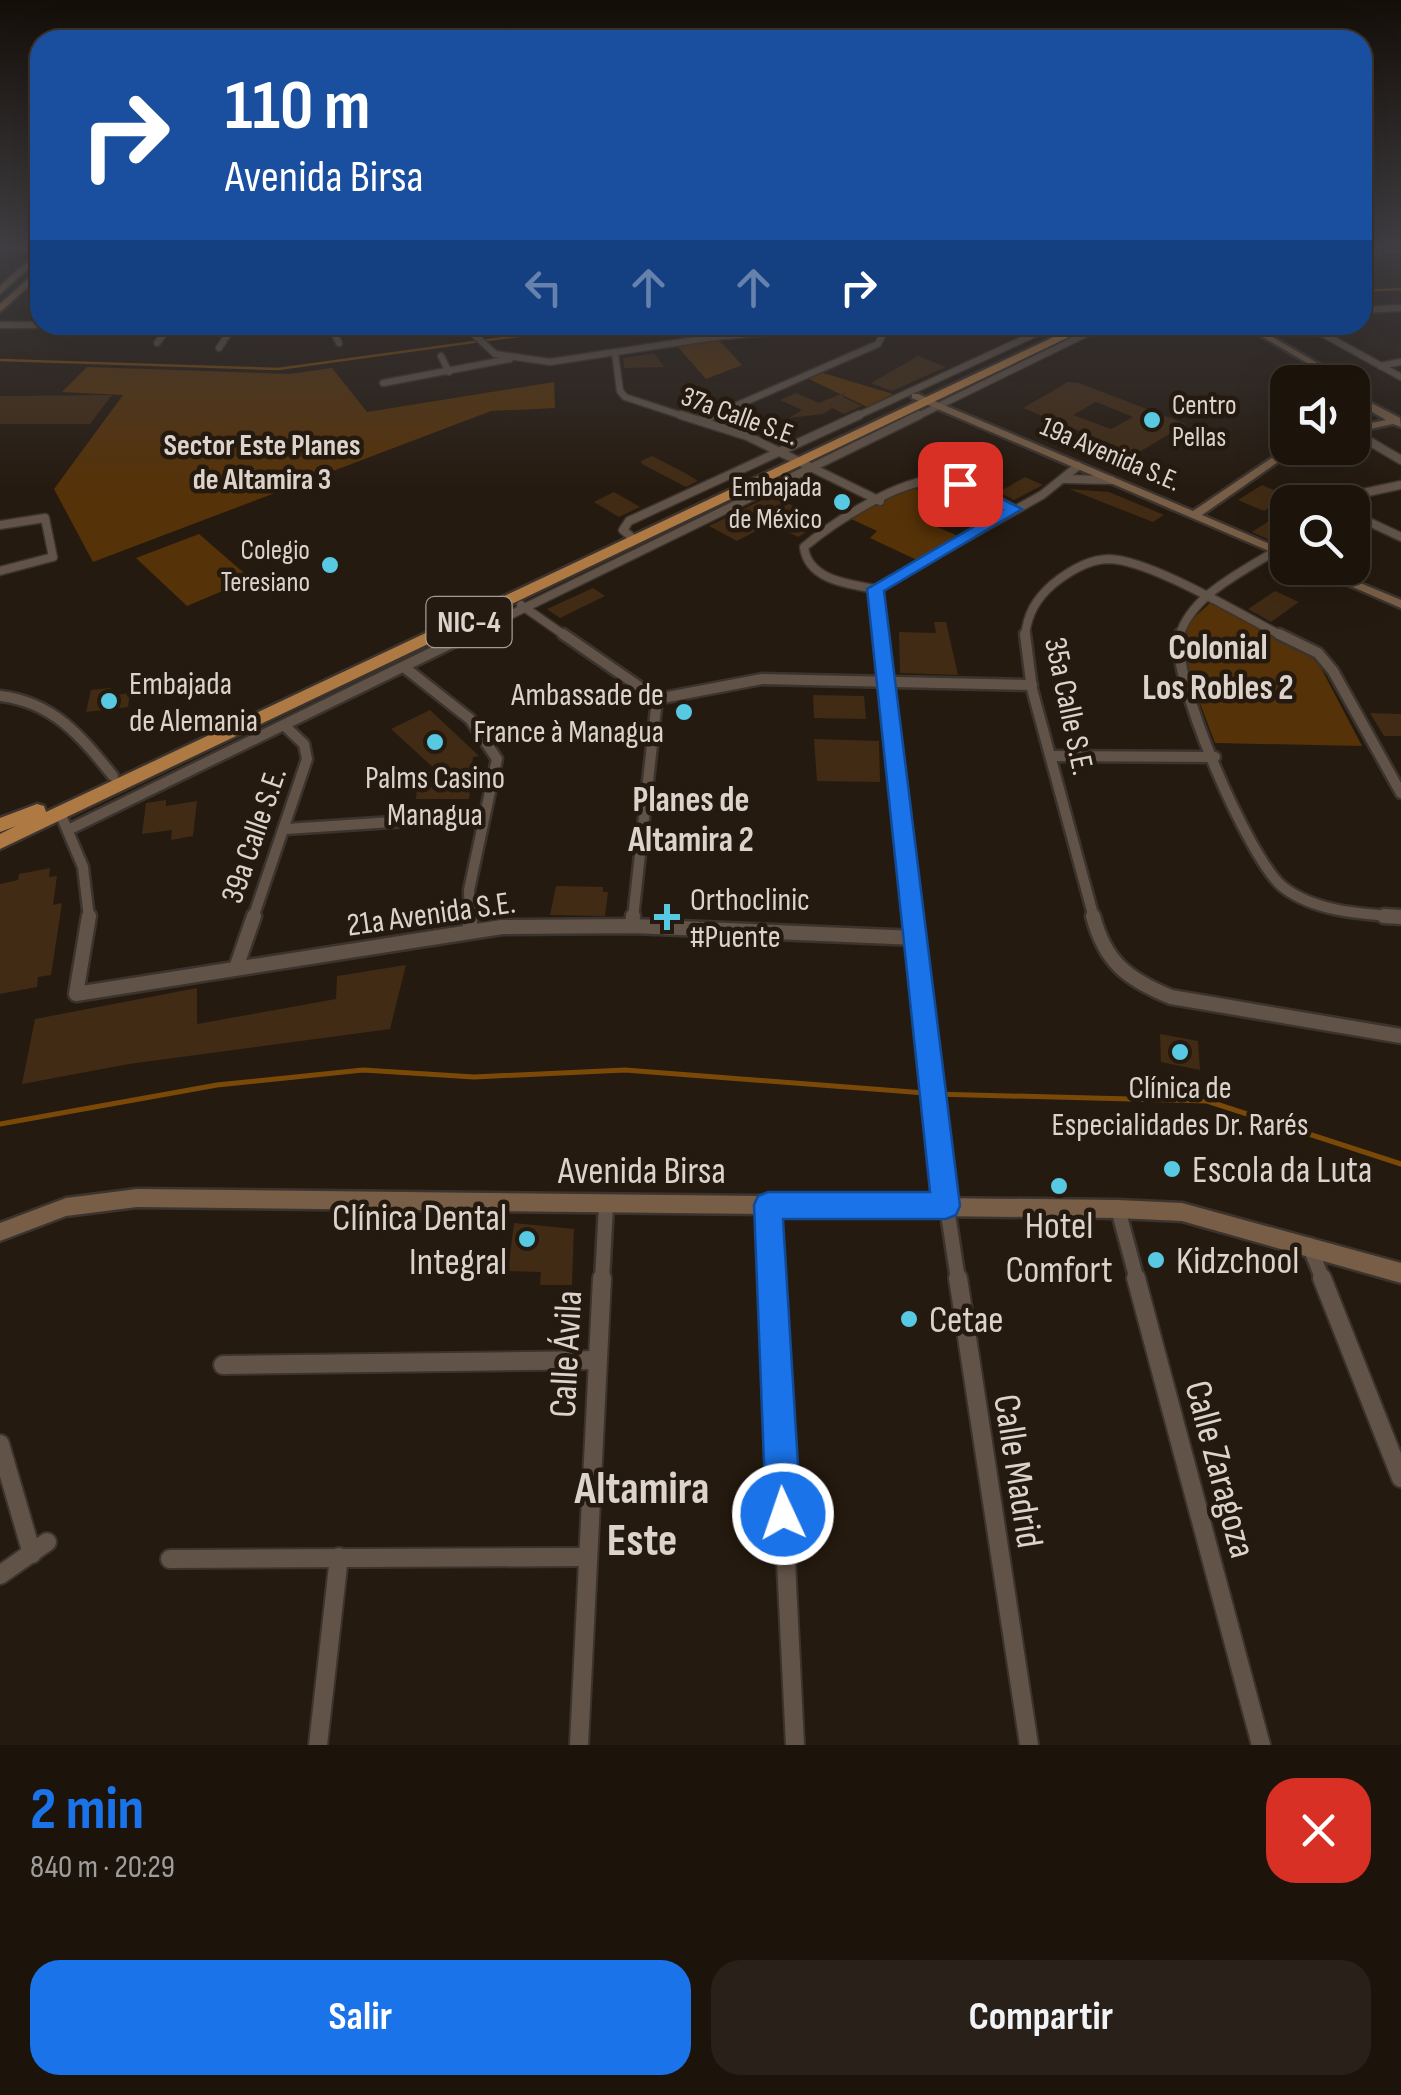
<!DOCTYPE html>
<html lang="es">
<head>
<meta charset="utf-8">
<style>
  :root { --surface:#1c140b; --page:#292119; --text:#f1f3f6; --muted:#a09e9d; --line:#3a332c; --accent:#1a73e8 }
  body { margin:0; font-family:"Sofia Sans Condensed",sans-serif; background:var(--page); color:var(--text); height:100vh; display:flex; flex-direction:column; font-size:38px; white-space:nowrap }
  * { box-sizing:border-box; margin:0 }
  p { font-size:32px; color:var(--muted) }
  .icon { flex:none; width:55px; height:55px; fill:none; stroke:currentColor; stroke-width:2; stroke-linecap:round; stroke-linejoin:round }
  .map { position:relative; height:1745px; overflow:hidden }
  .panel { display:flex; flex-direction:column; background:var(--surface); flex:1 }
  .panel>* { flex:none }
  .banner { position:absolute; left:30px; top:30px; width:1342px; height:305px; border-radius:30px; box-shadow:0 10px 40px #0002,0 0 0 2px var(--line); background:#1a4fa0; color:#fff; overflow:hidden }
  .fabs { position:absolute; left:1270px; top:365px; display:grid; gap:20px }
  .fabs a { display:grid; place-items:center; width:100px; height:100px; border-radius:20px; background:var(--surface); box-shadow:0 10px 40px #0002,0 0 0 2px var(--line); font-size:50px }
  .pin { position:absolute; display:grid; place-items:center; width:85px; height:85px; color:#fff; margin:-42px; border-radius:20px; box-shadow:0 5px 15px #0006 }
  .me { position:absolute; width:110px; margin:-55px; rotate:357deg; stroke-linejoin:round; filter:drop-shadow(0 0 8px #0008) }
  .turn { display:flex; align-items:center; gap:35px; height:210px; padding:0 30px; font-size:45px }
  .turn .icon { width:130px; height:130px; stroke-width:2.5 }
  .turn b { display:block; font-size:70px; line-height:85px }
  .lanes { display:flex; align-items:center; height:95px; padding:0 30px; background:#0003; justify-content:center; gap:50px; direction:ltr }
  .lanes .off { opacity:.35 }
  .round { display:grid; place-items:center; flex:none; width:105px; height:105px; border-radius:30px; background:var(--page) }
  .headline { display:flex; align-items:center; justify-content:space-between; height:170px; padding:0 30px }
  h1 { font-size:60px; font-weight:700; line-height:75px; color:var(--accent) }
  .action { display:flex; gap:20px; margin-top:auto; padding:20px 30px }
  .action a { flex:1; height:115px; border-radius:30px; background:var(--accent); color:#fff; font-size:40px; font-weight:700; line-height:115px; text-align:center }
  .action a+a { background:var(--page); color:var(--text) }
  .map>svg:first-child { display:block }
</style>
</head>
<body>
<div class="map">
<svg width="1401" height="1745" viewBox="0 0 1401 1745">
  <rect width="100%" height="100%" fill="#251a0f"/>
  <g fill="#563208">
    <polygon points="719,340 742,365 706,379 677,346"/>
    <polygon points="87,367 289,374 332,368 367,412 554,382 555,408 491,411 93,562 54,489 123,395 62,392"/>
    <polygon points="823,373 893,394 867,407 809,379"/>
    <polygon points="910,486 950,504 923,521 963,538 921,562 870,538 877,531 849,518"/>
    <polygon points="199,534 251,579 187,606 136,558"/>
    <polygon points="1210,603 1305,649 1321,668 1362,746 1215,743 1181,653 1186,625"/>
  </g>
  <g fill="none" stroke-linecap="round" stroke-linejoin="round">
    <g stroke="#7b4907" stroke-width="2.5">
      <polyline points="1362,291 1401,289"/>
      <polyline points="0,360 278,369 598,325"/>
    </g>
    <g stroke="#7b4907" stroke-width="5">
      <polyline points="934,1094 1207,1101 1401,1164"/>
      <polyline points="0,1124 217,1085 363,1070 474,1077 625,1070 925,1093"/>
    </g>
  </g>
  <g fill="#412b14" fill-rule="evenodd">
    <polygon points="654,353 664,367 624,368 623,358"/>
    <polygon points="918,356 946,367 892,391 871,383"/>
    <path d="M 1068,382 L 1079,383 L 1186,424 L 1136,454 L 1023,408 ZM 1096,402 L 1133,417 L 1111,429 L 1073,415 Z"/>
    <polygon points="848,391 843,397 862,406 844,414 832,408 823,414 789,418 802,410 780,400 796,393 819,403"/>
    <polygon points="112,395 90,424 0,424 0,396"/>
    <polygon points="652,456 687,474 698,481 686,487 642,464 641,461"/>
    <polygon points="1025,477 1043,485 1014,500 999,492"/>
    <polygon points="798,482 807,487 781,500 798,508 792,512 819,525 798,537 771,523 737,541 709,526"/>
    <polygon points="1262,485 1286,495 1264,511 1238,500"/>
    <polygon points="1069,489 1109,492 1164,515 1153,522"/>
    <polygon points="614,492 640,507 619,517 594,502"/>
    <polygon points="1269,521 1288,529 1288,537 1278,544 1252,532"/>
    <polygon points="593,588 605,596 560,618 547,609"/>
    <polygon points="1275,591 1299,602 1271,622 1248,609"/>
    <polygon points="934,622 946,622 958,675 900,673 899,632 936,633"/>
    <polygon points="111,688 110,696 130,693 128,707 86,712 91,690"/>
    <polygon points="813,695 864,696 866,719 814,718"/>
    <polygon points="430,710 479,756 473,757 469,799 416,799 418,773 436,770 391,729"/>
    <polygon points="1370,713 1401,714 1401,736 1384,736"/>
    <polygon points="814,739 879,741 880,782 817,781"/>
    <polygon points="166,800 166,806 197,801 193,836 171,840 172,830 142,834 146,803"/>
    <polygon points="50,868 49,877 57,876 53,905 62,903 51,975 38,977 37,987 0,994 0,884 18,880 19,874"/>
    <polygon points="556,886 603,887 603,892 608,892 605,916 550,915"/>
    <polygon points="406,965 390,1029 129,1064 22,1084 35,1019 197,988 197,1024 336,999 337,976"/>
    <polygon points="1160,1034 1198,1041 1200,1070 1161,1062"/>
    <polygon points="514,1223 574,1229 572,1285 540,1285 541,1272 508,1271"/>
  </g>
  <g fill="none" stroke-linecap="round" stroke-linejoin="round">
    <defs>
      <g id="street-far4">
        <polyline points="1362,254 1401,249"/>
        <polyline points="1362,310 1401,308"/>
        <polyline points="0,325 247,325"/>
        <polyline points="330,325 339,343"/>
        <polyline points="464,325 495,354 550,362 715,337 842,325"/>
        <polyline points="1027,325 1064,337"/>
        <polyline points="1307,325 1401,377"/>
        <polyline points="157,343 171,325"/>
        <polyline points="219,348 234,325"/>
        <polyline points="615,353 620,391 625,397 689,418"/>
        <polyline points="441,356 449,372"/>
        <polyline points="1380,366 1401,362"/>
        <polyline points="383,383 510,359"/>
        <polyline points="708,418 878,344 883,334 879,325"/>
        <polyline points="853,418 1054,325"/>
        <polyline points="914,418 1104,325"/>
      </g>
      <g id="street-far3">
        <polyline points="681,415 747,436 880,501"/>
        <polyline points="700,421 714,415"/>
        <polyline points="1352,431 1401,460"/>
        <polyline points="1065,479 1111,480"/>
        <polyline points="1346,502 1354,495 1401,485"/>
        <polyline points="1352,514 1401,537"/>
        <polyline points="0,525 45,518 53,557 0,571"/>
        <polyline points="635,540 623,530 629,521 859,415"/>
        <polyline points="875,589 881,637"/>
        <path d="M 875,589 C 848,584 808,580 804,547 C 834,522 902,477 942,480 C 968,483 991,497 1014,509"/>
        <polyline points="875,589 1042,495 1078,466"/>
        <polyline points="521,605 567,637"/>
        <polyline points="465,637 919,415"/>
        <path d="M 1025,637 C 1027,614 1036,599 1053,584 C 1068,572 1088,559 1109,559 C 1151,560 1243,616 1284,637"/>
        <path d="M 1179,637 C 1191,595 1241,573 1275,551"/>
      </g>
      <g id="street-far2">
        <polyline points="563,634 657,699"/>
        <polyline points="880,634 915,918"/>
        <polyline points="1025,634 1032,689 1094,918"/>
        <path d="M 1180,634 C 1168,673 1249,860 1283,887 C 1315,912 1362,914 1401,917"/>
        <polyline points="1279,634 1318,653 1333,671 1401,793"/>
        <polyline points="404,667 470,719 497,759 469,890 470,918"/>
        <path d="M 0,696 C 53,702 81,736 113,776"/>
        <polyline points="657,699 762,679 1032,685"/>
        <polyline points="1051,756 1215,757"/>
        <polyline points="63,820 83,867 89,918"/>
        <polyline points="286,829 483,816"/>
        <polyline points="68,830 470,634"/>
        <polyline points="253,918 307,759 304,744 284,725"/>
        <polyline points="633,918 657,699"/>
      </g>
      <g id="street-far1">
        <polyline points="89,916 76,994 502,927 632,926 917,938"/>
        <polyline points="470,916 470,930"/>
        <polyline points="915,916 932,1108 958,1280"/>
        <path d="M 1093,916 C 1105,962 1127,979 1171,997 L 1401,1036"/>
        <polyline points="1384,916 1401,917"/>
        <polyline points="632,926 633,916"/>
        <polyline points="236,968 254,916"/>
        <polyline points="768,1205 772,1280"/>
        <polyline points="1118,1209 1137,1280"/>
        <polyline points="1309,1245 1323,1280"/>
        <polyline points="602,1280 606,1206"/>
      </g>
      <g id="street">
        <polyline points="772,1278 795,1745"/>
        <polyline points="958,1278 1029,1745"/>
        <polyline points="1136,1278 1261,1745"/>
        <polyline points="1322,1278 1401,1478"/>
        <polyline points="223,1365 597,1360"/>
        <polyline points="0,1444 32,1554"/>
        <polyline points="170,1559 586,1557"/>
        <polyline points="0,1575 47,1542"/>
        <polyline points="318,1745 339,1557"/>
        <polyline points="579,1745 602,1278"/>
      </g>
      <g id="secondary">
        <rect x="0" y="247" width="40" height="4"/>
        <polygon points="1242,325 1252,325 1350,382 1340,382"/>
        <polygon points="1352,393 1400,418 1401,427 1393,424 1352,433 1352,427 1386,420 1352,400"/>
        <polygon points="912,394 918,394 1193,511 1288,447 1298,448 1202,515 1288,552 1288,559 912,398"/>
        <polygon points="1309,568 1324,568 1401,600 1401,608"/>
        <polygon points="137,1189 1118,1200 1182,1203 1401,1263 1401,1283 1182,1221 1118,1218 137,1207 66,1216 0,1241 0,1223 66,1198"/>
      </g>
      <g id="primary">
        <polygon points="28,246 0,251 3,246"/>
        <polygon points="40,250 40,258 0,294 0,286"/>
        <polygon points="40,268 40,276 0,312 0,304"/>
      </g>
      <g id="highway">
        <polygon points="1362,246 1385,246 1362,251"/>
        <polygon points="1079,325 1094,325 0,849 0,834 16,826 0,832 0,818 37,804 44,806 46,812"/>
      </g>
    </defs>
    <use href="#street-far4" stroke="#3b332d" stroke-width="9"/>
    <use href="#street-far3" stroke="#3b332d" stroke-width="11"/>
    <use href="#street-far2" stroke="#3b332d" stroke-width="15"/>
    <use href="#street-far1" stroke="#3b332d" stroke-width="19"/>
    <use href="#street" stroke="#3b332d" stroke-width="22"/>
    <use href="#secondary" stroke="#3b332d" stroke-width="5"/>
    <use href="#primary" stroke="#3b332d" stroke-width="4"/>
    <use href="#highway" stroke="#3b332d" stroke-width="5"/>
    <use href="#street-far4" stroke="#615347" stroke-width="6"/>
    <use href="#street-far3" stroke="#615347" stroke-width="8"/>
    <use href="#street-far2" stroke="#615347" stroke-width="10"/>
    <use href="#street-far1" stroke="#615347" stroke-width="14"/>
    <use href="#street" stroke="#615347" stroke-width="18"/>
    <use href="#secondary" fill="#785e46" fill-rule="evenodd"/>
    <use href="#primary" fill="#906a45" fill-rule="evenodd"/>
    <use href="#highway" fill="#af7943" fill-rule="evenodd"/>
  </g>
  <linearGradient id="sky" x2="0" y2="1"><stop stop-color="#140e08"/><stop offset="0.5" stop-color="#403e42"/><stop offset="1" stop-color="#403e42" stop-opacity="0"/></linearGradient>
  <rect width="1401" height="490" fill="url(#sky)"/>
  <polygon fill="#1a73e8" stroke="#114b97" stroke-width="2.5" points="955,481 966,481 1022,509 884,591 960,1206 956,1215 946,1219 783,1219 801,1514 796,1526 783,1531 771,1526 766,1514 754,1205 758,1196 768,1192 930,1192 867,589 1002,510 955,488"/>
  <g fill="#57c9e2" stroke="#251a0f" stroke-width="4">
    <circle cx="1152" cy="420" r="10"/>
    <circle cx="842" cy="502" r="10"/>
    <circle cx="330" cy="565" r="10"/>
    <circle cx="109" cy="701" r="10"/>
    <circle cx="684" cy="712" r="10"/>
    <circle cx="435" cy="742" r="10"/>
    <path d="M662 902h10v10h10v10h-10v10h-10v-10h-10v-10h10z"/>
    <circle cx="1180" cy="1052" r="10"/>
    <circle cx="1172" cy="1169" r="10"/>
    <circle cx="1059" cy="1186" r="10"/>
    <circle cx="527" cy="1239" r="10"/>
    <circle cx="1156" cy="1260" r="10"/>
    <circle cx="909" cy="1319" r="10"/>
  </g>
  <g text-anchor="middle" stroke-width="9" stroke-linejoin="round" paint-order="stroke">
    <g font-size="28" fill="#dcd4cc" stroke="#251a0f" text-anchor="end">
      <text x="1172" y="414" text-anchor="start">Centro<tspan x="1172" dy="32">Pellas</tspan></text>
      <text x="822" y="496">Embajada<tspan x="822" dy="32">de México</tspan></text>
      <text x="310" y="559">Colegio<tspan x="310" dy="32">Teresiano</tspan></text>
    </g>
    <g font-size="28" fill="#dcd4cc" stroke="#251a0f">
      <text transform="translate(740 415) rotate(20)" y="10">37a Calle S.E.</text>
      <text transform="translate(1111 453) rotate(23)" y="10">19a Avenida S.E.</text>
    </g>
    <g font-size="30" font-weight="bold" fill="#dcd4cc" stroke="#251a0f">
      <text x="262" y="455">Sector Este Planes<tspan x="262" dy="34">de Altamira 3</tspan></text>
    </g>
    <rect fill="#251a0f" stroke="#a59c93" stroke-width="2.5" x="426.5" y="597" width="85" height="50" rx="8"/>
    <g font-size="30" font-weight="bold" fill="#dcd4cc">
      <text x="469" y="632">NIC-4</text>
    </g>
    <g font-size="32" fill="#dcd4cc" stroke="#251a0f" text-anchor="start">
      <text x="129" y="694">Embajada<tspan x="129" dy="37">de Alemania</tspan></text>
      <text x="664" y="705" text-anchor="end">Ambassade de<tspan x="664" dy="37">France à Managua</tspan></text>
      <text x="435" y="788" text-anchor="middle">Palms Casino<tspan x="435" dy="37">Managua</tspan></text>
      <text x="690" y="910">Orthoclinic<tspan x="690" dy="37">#Puente</tspan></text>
      <text x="1180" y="1098" text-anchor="middle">Clínica de<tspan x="1180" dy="37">Especialidades Dr. Rarés</tspan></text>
    </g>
    <g font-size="32" fill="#dcd4cc" stroke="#251a0f">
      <text transform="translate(1070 706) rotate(78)" y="11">35a Calle S.E.</text>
      <text transform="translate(253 835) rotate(-71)" y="11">39a Calle S.E.</text>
      <text transform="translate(431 913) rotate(-8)" y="11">21a Avenida S.E.</text>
    </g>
    <g font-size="35" font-weight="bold" fill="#dcd4cc" stroke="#251a0f">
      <text x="1218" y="659">Colonial<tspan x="1218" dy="40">Los Robles 2</tspan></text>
      <text x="691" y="811">Planes de<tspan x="691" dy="40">Altamira 2</tspan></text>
    </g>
    <g font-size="38" fill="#dcd4cc" stroke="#251a0f" text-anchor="start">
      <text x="1192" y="1182">Escola da Luta</text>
      <text x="507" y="1230" text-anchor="end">Clínica Dental<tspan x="507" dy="44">Integral</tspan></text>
      <text x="1059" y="1238" text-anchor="middle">Hotel<tspan x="1059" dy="44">Comfort</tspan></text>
      <text x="1176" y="1273">Kidzchool</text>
      <text x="929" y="1332">Cetae</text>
    </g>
    <g font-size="38" fill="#dcd4cc" stroke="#251a0f">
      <text x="642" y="1183">Avenida Birsa</text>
      <text transform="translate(565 1354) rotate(-87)" y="13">Calle Ávila</text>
      <text transform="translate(1221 1469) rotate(75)" y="13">Calle Zaragoza</text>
      <text transform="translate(1019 1471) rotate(81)" y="13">Calle Madrid</text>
    </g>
    <g font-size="45" font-weight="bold" fill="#dcd4cc" stroke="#251a0f">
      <text x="642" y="1503">Altamira<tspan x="642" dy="52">Este</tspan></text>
    </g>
  </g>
</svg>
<div class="fabs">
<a><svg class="icon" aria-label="sound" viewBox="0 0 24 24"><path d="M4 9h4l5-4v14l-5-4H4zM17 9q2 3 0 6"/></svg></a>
<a><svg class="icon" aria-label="search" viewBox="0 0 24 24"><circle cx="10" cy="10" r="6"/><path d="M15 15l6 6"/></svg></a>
</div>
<div class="pin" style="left:960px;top:484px;background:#d93025"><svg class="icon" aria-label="arrive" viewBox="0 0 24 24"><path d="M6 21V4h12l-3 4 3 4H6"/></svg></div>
<svg class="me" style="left:783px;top:1514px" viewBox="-20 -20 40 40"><circle r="17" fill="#1a73e8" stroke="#fff" stroke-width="3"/><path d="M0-11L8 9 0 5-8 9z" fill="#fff"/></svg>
<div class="banner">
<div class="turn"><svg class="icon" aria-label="right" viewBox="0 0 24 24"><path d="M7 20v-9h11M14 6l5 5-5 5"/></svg><div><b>110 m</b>Avenida Birsa</div></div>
<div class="lanes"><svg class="icon off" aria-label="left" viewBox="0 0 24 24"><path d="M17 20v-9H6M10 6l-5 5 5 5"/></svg><svg class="icon off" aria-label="ahead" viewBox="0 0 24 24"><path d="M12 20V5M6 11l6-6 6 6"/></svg><svg class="icon off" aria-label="ahead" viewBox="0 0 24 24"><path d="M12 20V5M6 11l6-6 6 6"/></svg><svg class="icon" aria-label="right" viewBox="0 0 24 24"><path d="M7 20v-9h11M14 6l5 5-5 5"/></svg></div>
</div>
</div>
<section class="panel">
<div class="headline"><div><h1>2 min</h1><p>840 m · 20:29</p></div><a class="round" style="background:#d93025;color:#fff"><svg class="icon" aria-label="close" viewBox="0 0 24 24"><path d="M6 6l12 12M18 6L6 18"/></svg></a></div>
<div class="action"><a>Salir</a><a>Compartir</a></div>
</section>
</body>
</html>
